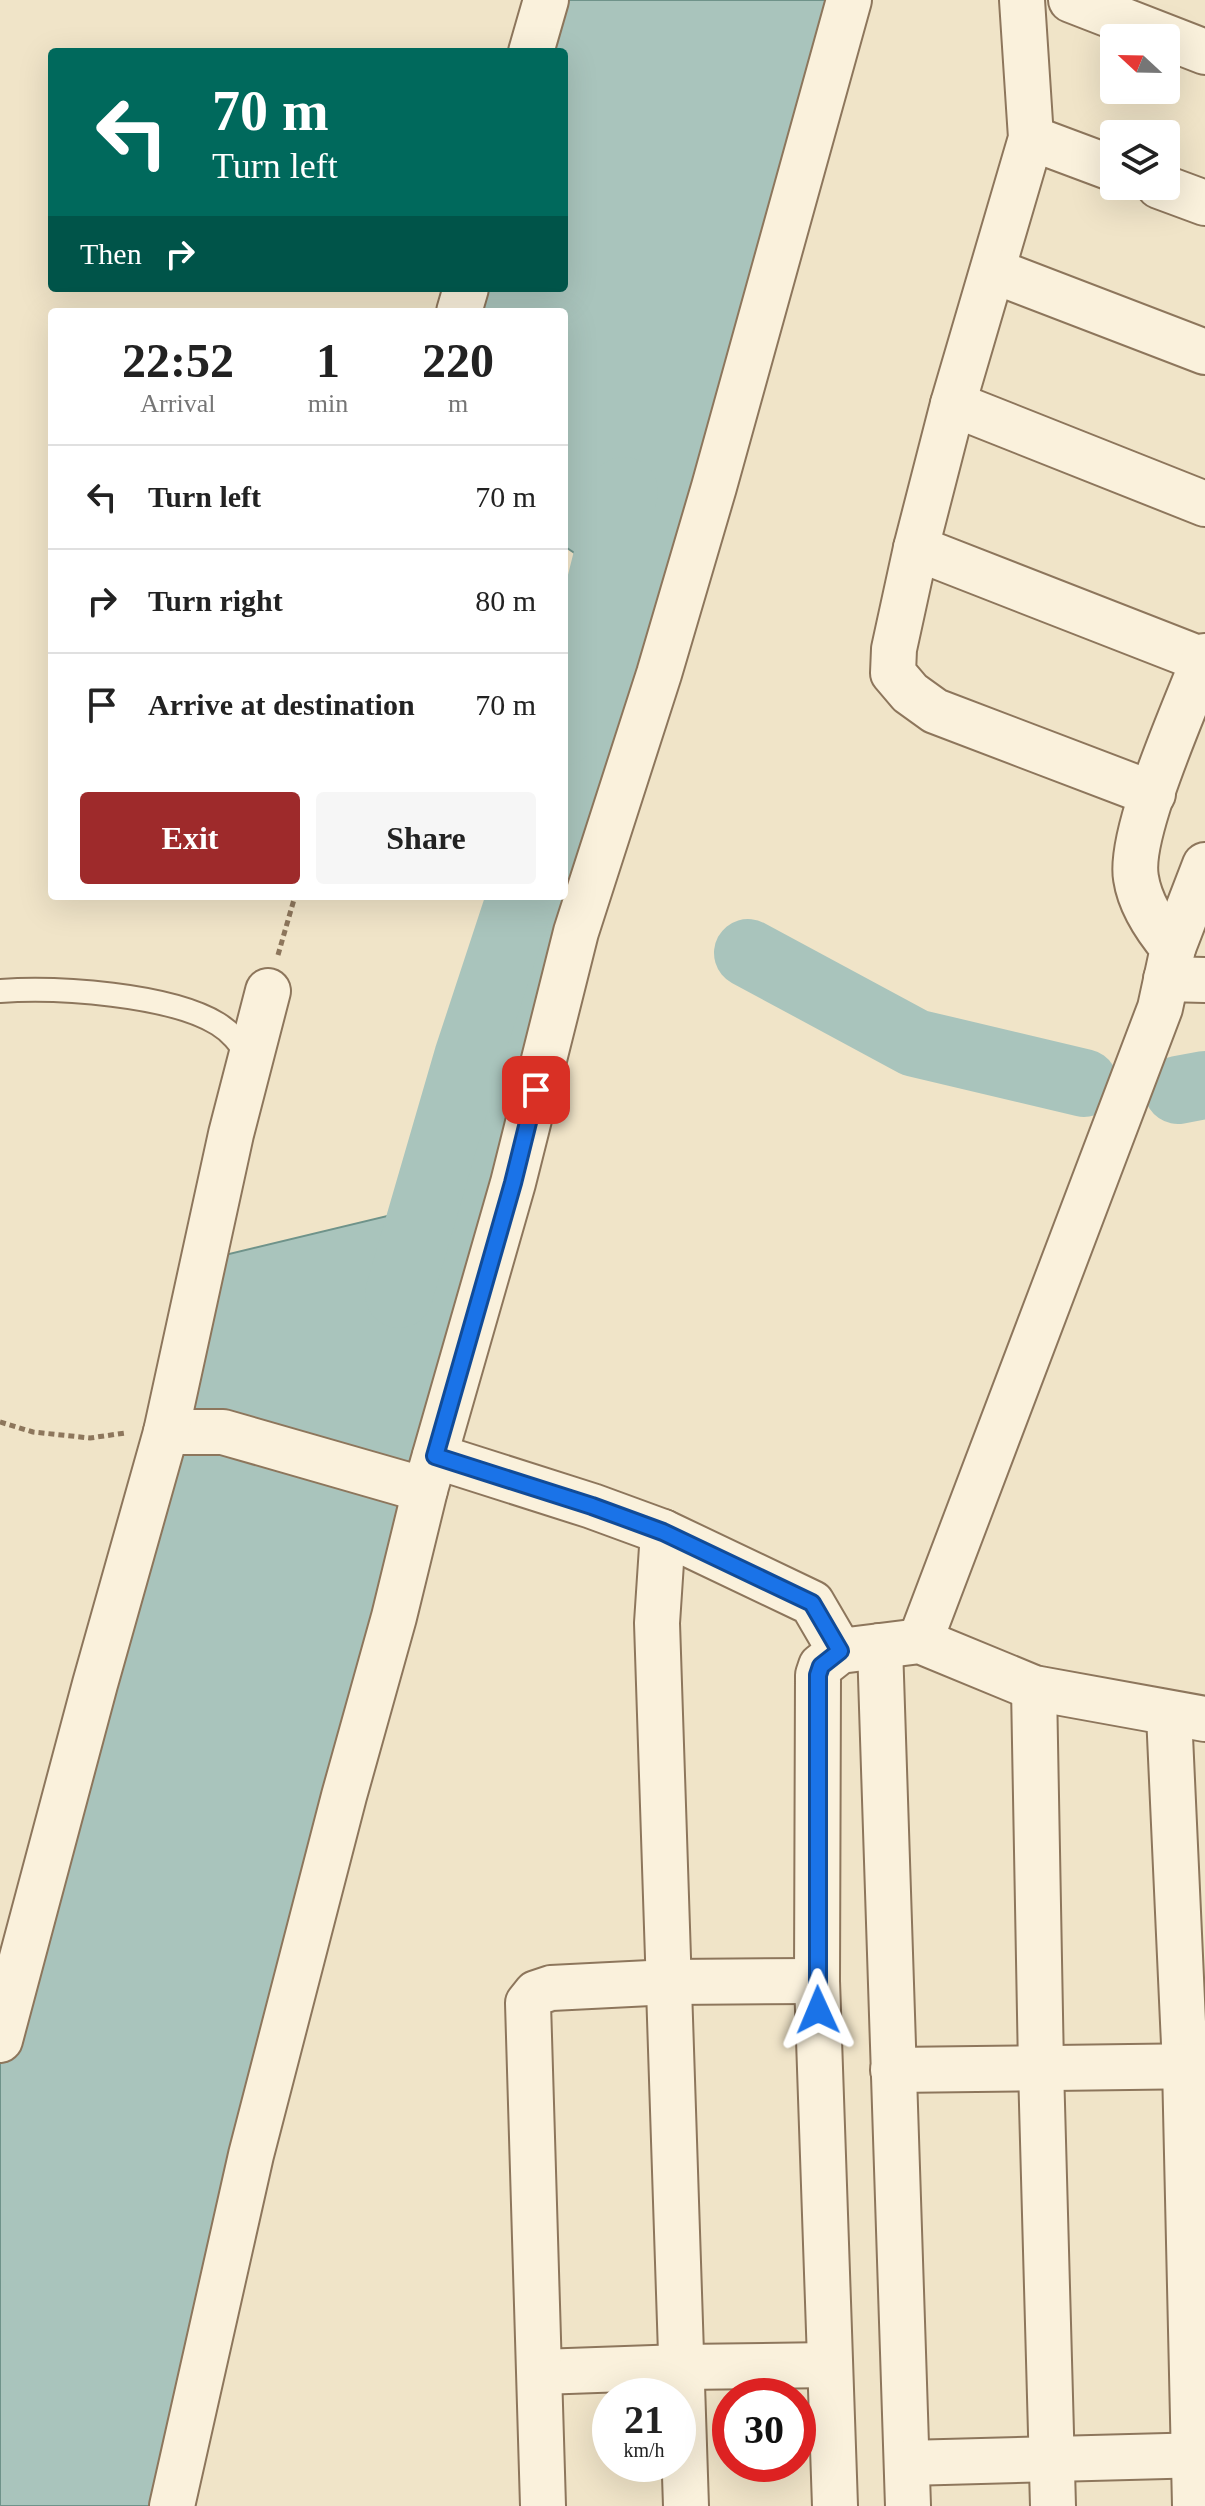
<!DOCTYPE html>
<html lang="en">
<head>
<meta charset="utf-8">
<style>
  :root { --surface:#fff; --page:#f6f6f6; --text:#222; --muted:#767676; --line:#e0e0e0; --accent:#9e2a2b }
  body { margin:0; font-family:Georgia,serif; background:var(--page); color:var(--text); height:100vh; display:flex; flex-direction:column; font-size:30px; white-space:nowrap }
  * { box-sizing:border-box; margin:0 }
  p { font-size:26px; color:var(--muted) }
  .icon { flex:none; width:44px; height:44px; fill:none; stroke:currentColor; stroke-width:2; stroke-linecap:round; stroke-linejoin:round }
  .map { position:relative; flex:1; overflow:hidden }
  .details { position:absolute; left:48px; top:308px; width:520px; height:592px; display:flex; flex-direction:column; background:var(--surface); border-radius:8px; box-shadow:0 8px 32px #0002 }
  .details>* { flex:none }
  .banner { position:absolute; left:48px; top:48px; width:520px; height:244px; border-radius:8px; box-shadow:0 8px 32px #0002; background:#00695c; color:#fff; overflow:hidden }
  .needle { width:52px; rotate:292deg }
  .buttons { position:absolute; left:1100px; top:24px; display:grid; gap:16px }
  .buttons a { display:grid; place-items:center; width:80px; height:80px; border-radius:8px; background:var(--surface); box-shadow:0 8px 32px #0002; font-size:40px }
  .speed { position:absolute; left:592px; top:2378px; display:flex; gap:16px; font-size:40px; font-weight:700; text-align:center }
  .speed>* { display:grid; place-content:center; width:104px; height:104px; border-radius:50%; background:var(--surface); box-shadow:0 8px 32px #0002; line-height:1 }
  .speed small { font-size:20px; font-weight:400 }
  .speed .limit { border:12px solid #d22; background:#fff; color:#111 }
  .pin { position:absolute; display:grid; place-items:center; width:68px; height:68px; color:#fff; margin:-34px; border-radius:16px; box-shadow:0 4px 12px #0006 }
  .me { position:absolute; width:88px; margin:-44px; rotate:359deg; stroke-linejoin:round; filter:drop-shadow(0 0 6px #0008) }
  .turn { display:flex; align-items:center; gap:28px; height:168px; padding:0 32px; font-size:36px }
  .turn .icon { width:104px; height:104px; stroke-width:2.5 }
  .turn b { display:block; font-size:56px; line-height:68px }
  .then { display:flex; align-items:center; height:76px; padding:0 32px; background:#0003; gap:16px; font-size:30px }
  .eta { display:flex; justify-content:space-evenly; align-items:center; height:136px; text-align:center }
  .eta b { font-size:48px; font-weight:800; line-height:56px }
  .cta { display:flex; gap:16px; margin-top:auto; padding:16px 32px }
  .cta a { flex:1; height:92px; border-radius:8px; background:var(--accent); color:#fff; font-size:32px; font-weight:800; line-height:92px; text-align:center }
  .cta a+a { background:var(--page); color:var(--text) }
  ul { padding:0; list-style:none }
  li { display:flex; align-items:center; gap:24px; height:104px; padding:0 32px; border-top:2px solid var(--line) }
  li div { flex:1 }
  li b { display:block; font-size:30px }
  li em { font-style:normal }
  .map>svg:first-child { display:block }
</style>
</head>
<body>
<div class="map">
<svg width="1205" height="2506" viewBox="0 0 1205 2506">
  <rect width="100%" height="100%" fill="#f0e4c8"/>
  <polygon fill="#a9c4bc" stroke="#6f938a" stroke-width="2" points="549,0 848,0 169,2506 0,2506 0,2042 204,1260 425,1207 468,1057 521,896 564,896 564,731 603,572 564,546 564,312 457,312 464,288 564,288 564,52 534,52"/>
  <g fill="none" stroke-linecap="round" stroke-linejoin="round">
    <g stroke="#a9c4bc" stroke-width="68">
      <polyline points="564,731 624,491"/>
      <polyline points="748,953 915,1043 1084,1083"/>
      <polyline points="1178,1090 1205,1085"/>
      <polyline points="399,1294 468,1057 521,896"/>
    </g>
    <defs>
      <path id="lane" d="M 0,991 C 58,987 169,994 218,1024 C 233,1033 241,1046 251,1060"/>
      <g id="street">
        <polyline points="1022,0 1031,138 953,404 916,548 894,649 893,673 910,693 935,711 1153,794"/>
        <polyline points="1071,0 1205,52"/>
        <polyline points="531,52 546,0"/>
        <polyline points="1031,138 1114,169"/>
        <polyline points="1159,186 1205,203"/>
        <polyline points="994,271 1205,352"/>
        <polyline points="459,312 466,288"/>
        <polyline points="953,404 1205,504"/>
        <polyline points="916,548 1203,660"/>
        <polyline points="1173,948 1205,865"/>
        <polyline points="1166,979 1205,980"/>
        <polyline points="166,1432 223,1432 425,1490"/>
        <polyline points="435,1456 592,1506 663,1532 812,1603 840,1651"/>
        <polyline points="663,1532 657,1623 686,2506"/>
        <path d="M 920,1641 L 1160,1008 L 1173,948 C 1156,928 1140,904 1136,878 C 1128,833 1187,704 1205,656"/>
        <polyline points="880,1646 908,2506"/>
        <polyline points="1034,1688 1041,2068 1053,2506"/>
        <polyline points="1169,1714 1185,2066 1195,2506"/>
        <polyline points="0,2040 95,1684 166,1432 231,1134 268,991"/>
        <polyline points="893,2070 1205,2066"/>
        <polyline points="540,2372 682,2367 830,2365"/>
        <polyline points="907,2463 1205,2455"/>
        <polyline points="172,2506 251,2155 344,1796 394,1617 425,1490 513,1183 576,932 659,674 714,487 849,0"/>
        <polyline points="543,2506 528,2003 536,1993 551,1988 670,1982 817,1981"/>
        <polyline points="835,2506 817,1981 818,1675 821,1666 840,1651 920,1641 1034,1688 1205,1719"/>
      </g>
    </defs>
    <use href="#lane" stroke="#8d765c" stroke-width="26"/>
    <use href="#street" stroke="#8d765c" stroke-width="48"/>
    <g stroke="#8d765c" stroke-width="5" stroke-dasharray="6 4" stroke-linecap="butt">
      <polyline points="278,955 295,896"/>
      <polyline points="0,1422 33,1432 90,1438 125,1433"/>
    </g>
    <use href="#lane" stroke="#faf1dc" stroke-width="22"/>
    <use href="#street" stroke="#faf1dc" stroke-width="44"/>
  </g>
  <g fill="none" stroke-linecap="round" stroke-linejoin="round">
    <defs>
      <polyline id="route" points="536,1090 513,1183 435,1456 592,1506 663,1532 812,1603 840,1651 821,1666 818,1675 818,2010"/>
    </defs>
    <use href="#route" stroke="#114b97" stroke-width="20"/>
    <use href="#route" stroke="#1a73e8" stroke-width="14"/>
  </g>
</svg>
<div class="buttons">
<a><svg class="needle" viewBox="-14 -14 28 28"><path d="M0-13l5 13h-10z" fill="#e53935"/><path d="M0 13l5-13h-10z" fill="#767676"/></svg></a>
<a><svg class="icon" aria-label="layers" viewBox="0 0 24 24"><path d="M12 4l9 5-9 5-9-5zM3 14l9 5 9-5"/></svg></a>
</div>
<div class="speed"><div>21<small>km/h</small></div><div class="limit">30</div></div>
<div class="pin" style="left:536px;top:1090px;background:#d93025"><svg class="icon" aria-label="arrive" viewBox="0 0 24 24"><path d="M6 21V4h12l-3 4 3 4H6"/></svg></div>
<svg class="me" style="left:818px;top:2010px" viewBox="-20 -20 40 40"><path d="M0-17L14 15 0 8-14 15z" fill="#1a73e8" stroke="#fff" stroke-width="4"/></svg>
<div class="banner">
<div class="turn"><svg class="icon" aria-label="left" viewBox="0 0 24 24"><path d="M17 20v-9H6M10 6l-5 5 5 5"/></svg><div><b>70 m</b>Turn left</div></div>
<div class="then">Then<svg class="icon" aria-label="right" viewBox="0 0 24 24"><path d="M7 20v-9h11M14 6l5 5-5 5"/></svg></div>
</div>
<section class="details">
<div class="eta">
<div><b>22:52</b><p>Arrival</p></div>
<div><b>1</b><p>min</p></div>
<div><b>220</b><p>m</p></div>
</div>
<ul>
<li><svg class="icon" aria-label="left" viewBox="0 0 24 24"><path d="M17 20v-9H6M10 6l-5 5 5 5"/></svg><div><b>Turn left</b></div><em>70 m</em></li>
<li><svg class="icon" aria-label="right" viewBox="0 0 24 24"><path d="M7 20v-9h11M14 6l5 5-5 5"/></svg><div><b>Turn right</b></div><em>80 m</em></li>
<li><svg class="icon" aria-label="arrive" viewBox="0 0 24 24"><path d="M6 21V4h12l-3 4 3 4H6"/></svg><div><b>Arrive at destination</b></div><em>70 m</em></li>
</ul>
<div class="cta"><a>Exit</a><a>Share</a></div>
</section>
</div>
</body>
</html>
